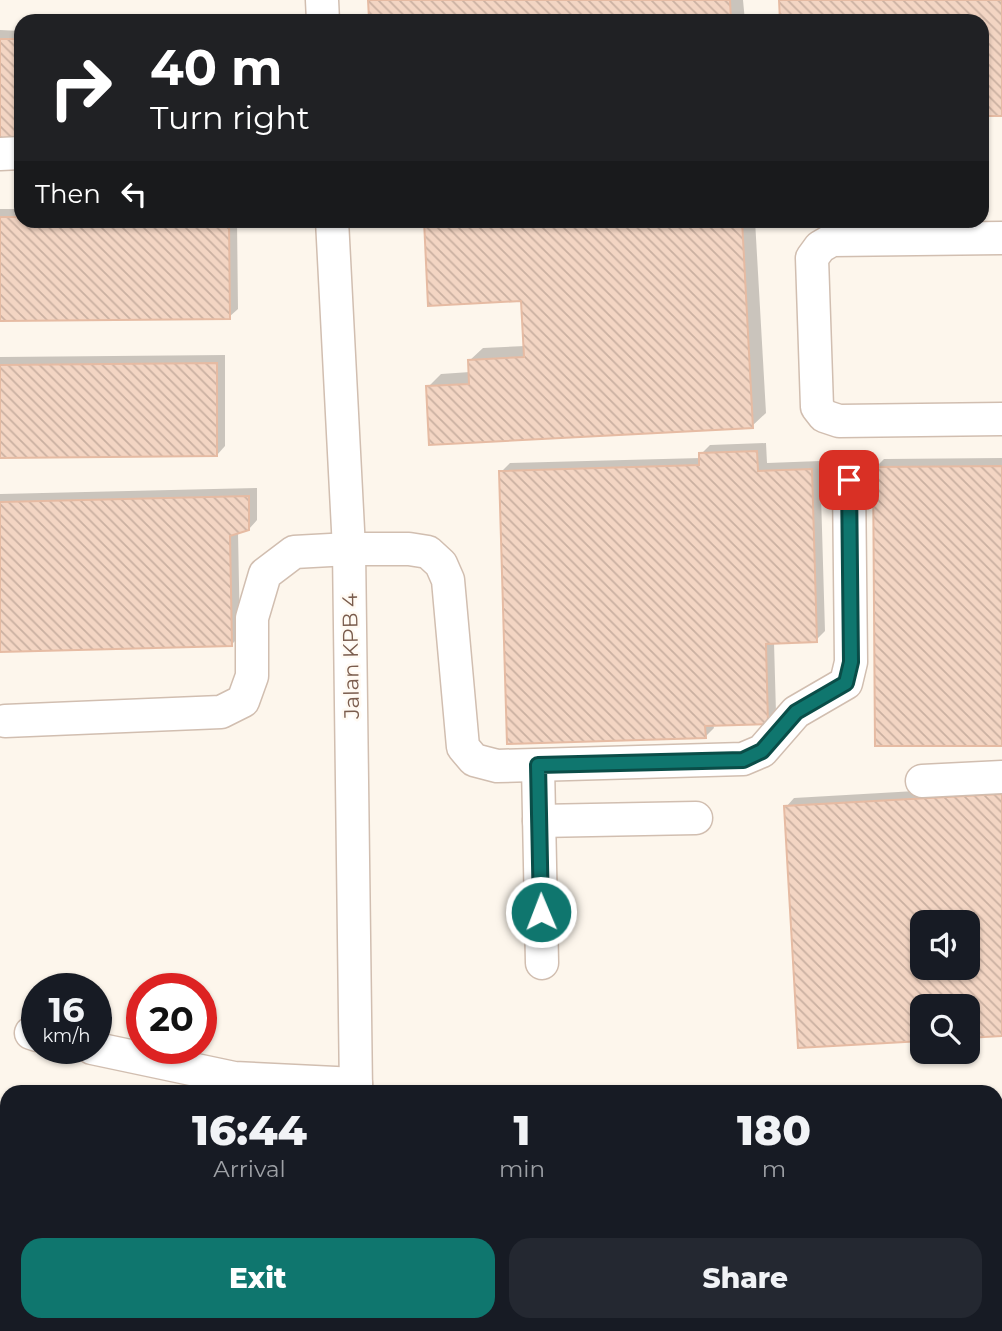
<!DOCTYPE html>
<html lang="en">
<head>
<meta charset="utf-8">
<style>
  :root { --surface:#171b24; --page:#242831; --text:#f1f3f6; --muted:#9ea1a6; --accent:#0f766e }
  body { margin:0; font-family:Montserrat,sans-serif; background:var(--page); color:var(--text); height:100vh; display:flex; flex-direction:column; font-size:26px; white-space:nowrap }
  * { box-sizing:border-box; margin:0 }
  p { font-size:23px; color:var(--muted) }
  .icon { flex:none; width:38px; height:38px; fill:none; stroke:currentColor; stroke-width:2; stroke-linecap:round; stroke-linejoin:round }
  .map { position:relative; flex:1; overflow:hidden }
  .drawer { position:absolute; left:0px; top:1085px; width:1003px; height:247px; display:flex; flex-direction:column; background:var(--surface); border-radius:21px 21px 0 0; box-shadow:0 2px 5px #0004 }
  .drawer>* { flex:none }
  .banner { position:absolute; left:14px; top:14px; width:975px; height:214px; border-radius:21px; box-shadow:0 2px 5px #0004; background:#202124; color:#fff; overflow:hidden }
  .buttons { position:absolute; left:910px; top:910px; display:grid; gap:14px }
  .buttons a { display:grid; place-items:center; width:70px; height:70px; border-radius:14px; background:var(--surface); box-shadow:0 2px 5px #0004; font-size:35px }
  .speed { position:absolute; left:21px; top:973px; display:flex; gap:14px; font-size:35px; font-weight:700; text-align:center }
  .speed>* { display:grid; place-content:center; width:91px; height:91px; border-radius:50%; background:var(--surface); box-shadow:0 2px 5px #0004; line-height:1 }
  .speed small { font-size:18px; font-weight:400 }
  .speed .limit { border:10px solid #d22; background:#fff; color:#111 }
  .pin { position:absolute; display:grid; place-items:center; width:60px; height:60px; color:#fff; margin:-30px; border-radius:14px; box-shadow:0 4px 10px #0006 }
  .me { position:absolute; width:77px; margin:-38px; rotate:359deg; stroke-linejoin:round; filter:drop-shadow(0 0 5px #0008) }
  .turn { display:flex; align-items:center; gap:24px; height:147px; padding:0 21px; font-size:32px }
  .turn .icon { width:91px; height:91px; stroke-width:2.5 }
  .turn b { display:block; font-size:49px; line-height:60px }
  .then { display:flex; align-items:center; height:66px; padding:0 21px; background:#0003; gap:14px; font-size:26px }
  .eta { display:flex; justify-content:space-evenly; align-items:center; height:119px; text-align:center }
  .eta b { font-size:42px; font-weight:800; line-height:49px }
  .button { display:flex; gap:14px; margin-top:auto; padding:14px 21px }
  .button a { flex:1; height:80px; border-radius:21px; background:var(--accent); color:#fff; font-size:28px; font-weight:800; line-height:80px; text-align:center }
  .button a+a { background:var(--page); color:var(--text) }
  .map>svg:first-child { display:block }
</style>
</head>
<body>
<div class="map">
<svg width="1002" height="1331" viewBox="0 0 1002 1331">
  <defs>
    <pattern id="building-back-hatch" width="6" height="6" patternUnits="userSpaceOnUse" patternTransform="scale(1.75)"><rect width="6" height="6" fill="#f3d5c3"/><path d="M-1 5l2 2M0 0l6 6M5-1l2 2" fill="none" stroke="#cab0a1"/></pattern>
  </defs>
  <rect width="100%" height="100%" fill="#fdf6ec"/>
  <g fill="#0003" fill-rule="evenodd">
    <polygon points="370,0 743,0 745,21 410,21 410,15"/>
    <polygon points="0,30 21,31 21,141 0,140"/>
    <polygon points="0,209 21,209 21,220 237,220 238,309 229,317 0,319"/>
    <polygon points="426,220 755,220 766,413 752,426 428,387 441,374 470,372 469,361 483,348 525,346 523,299"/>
    <polygon points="225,355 225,446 217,455 0,456 0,357"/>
    <polygon points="766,443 767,463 820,461 825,631 816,640 774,642 776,713 768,722 713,724 714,728 705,737 501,472 510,463 701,458 701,454 710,445"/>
    <polygon points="1002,458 1002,744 875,468 884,459"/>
    <polygon points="257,488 257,520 249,529 238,532 240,636 231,645 0,650 0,494"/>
    <path d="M 1002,786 L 1002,1035 L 968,1037 L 968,1006 L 922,1006 L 922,1039 L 799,1046 L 786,807 L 794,798 ZM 922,922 L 968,922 L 968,968 L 922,968 Z"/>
  </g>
  <g fill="url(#building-back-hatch)" stroke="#e6bba3" stroke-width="2" fill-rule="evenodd">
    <polygon points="368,0 730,0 731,21 408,21 408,17 369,19"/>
    <polygon points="779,0 1002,0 1002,116 982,116 982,21 780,21"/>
    <rect x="0" y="39" width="21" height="103"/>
    <polygon points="0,217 21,217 21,220 229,220 230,319 0,321"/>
    <polygon points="424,220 742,220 753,428 429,445 426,386 469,384 468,360 524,357 521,301 428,306"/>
    <polygon points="217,363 217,456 0,458 0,365"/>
    <polygon points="757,451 758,471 812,469 817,642 766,644 768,724 705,726 706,738 507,744 499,471 699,465 699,453"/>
    <polygon points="1002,466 1002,746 875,746 873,467"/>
    <polygon points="249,496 249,530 230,536 232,646 0,652 0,502"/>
    <path d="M 1002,794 L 1002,1036 L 968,1038 L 968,1006 L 922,1006 L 922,1041 L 798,1048 L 784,806 ZM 922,922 L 968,922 L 968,968 L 922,968 Z"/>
    <rect x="0" y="1140" width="7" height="183"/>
  </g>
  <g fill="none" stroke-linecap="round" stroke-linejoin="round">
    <defs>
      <g id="minor">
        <polyline points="322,0 323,21"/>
        <polyline points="0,154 21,153"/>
        <polyline points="332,220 349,549 356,1092"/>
        <polyline points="1002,238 832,240 820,247 812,258 817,407 824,416 839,421 1002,419"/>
        <polyline points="5,721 221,712 243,701 252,676 252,618 265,574 294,552 349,549 409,549 428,552 441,564 448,580 463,747 474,760 497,766 743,759 762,751 796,712 846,683 851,662 849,480"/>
        <polyline points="538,766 542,963"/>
        <polyline points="922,781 1002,777"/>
        <polyline points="539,821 696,818"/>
        <polyline points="31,1033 37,1035"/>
        <polyline points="92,1048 234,1078 356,1084"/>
        <polyline points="0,1123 7,1123"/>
        <polyline points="996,1194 1002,1189"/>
        <polyline points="367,1325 367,1331"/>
        <polyline points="458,1325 462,1331"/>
        <polyline points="682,1331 723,1331"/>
      </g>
    </defs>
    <use href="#minor" stroke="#d1beb0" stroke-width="35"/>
    <use href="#minor" stroke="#fff" stroke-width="32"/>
  </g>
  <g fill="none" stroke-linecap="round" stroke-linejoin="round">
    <defs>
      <polyline id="route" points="541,912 538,765 743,760 762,751 796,712 846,683 851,662 849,480"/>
    </defs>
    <use href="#route" stroke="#0a4d48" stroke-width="18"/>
    <use href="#route" stroke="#0f766e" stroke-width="12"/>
  </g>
  <g text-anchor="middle" stroke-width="5" stroke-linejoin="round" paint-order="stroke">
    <g font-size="21" fill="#7a5c4d" stroke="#fffaf3">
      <text transform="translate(351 656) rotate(-91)" y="7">Jalan KPB 4</text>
    </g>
  </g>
</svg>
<div class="buttons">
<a><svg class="icon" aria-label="sound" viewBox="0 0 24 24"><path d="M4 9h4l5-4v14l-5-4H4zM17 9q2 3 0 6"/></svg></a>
<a><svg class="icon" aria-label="search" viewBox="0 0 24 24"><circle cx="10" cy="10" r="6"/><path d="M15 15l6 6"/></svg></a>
</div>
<div class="speed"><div>16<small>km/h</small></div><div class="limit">20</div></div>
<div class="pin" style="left:849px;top:480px;background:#d93025"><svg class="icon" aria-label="arrive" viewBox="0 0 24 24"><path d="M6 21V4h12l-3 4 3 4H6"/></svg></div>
<svg class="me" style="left:541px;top:912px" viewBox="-20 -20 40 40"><circle r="17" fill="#0f766e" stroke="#fff" stroke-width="3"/><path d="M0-11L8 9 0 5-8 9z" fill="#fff"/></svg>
<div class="banner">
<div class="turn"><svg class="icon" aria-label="right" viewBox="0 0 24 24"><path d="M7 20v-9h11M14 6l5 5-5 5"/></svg><div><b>40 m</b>Turn right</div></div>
<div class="then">Then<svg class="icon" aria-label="left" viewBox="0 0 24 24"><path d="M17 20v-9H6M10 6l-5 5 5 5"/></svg></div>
</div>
<section class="drawer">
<div class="eta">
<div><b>16:44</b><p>Arrival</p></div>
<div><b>1</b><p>min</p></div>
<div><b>180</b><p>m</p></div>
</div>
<div class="button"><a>Exit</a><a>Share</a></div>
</section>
</div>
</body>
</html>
